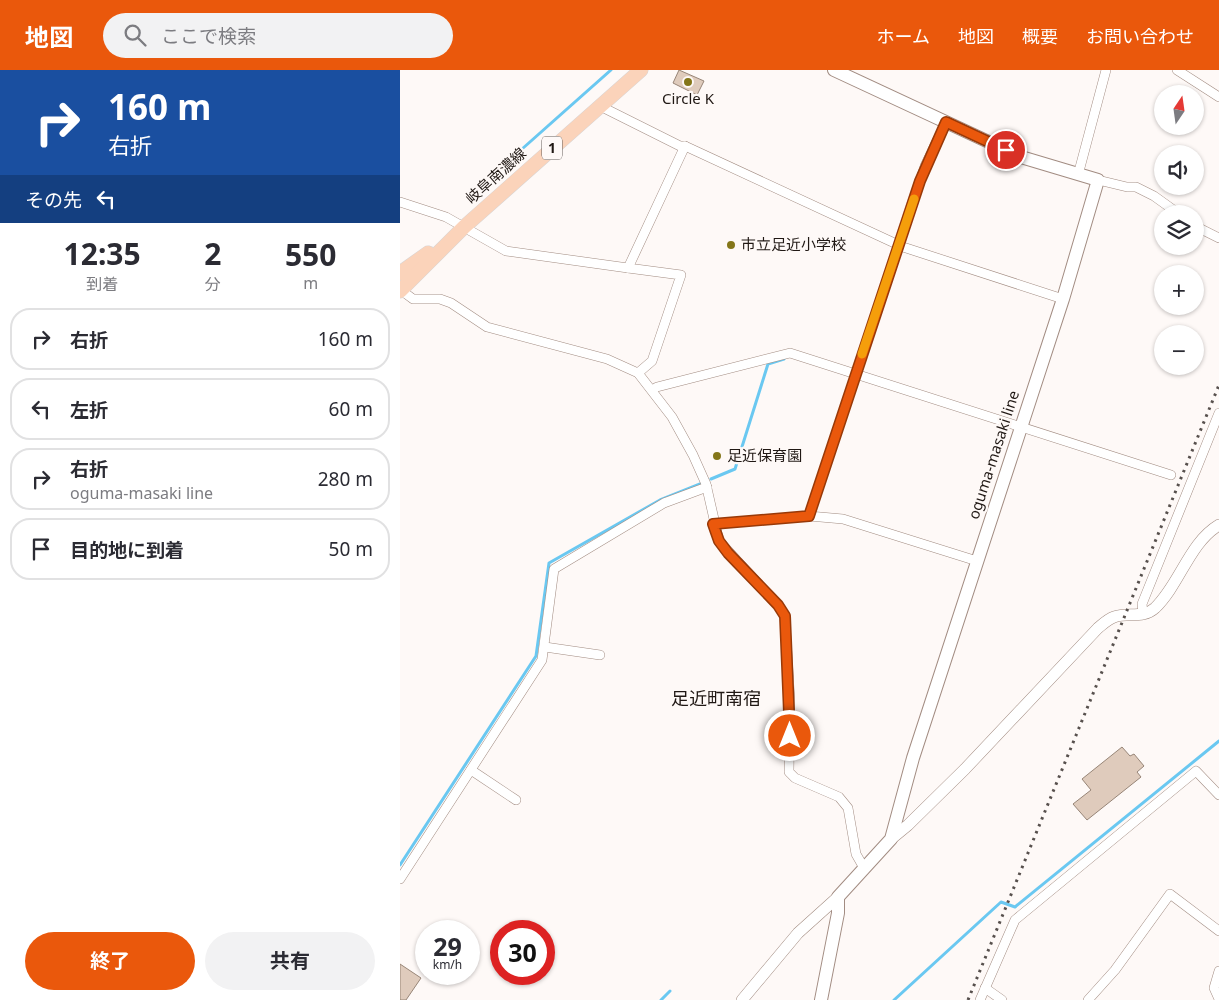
<!DOCTYPE html>
<html lang="ja">
<head>
<meta charset="utf-8">
<style>
  :root { --surface:#fff; --page:#f2f2f3; --text:#2b2b33; --muted:#7c7c81; --line:#e1e1e2; --accent:#ea580c }
  body { margin:0; font-family:"Noto Sans","Noto Sans JP",sans-serif; background:var(--page); color:var(--text); height:100vh; display:flex; flex-direction:column; font-size:19px; white-space:nowrap }
  * { box-sizing:border-box; margin:0 }
  p { font-size:16px; color:var(--muted) }
  .icon { flex:none; width:28px; height:28px; fill:none; stroke:currentColor; stroke-width:2; stroke-linecap:round; stroke-linejoin:round }
  .map { position:relative; flex:1; overflow:hidden }
  .sheet { display:flex; flex-direction:column; background:var(--surface); width:400px }
  .sheet>* { flex:none }
  .hud { background:#1a4fa0; color:#fff; overflow:hidden }
  .needle { width:32px; rotate:13deg }
  .tools { position:absolute; left:754px; top:15px; display:grid; gap:10px }
  .tools a { display:grid; place-items:center; width:50px; height:50px; border-radius:50%; background:var(--surface); box-shadow:0 1px 4px #0004; font-size:25px }
  .speed { position:absolute; left:15px; top:850px; display:flex; gap:10px; font-size:25px; font-weight:700; text-align:center }
  .speed>* { display:grid; place-content:center; width:65px; height:65px; border-radius:50%; background:var(--surface); box-shadow:0 1px 4px #0004; line-height:1 }
  .speed small { font-size:12px; font-weight:400 }
  .speed .limit { border:8px solid #d22; background:#fff; color:#111 }
  .pin { position:absolute; display:grid; place-items:center; width:42px; height:42px; color:#fff; margin:-21px; border:2px solid #fff; border-radius:50%; box-shadow:0 1px 5px #0007 }
  .me { position:absolute; width:55px; margin:-28px; rotate:0deg; stroke-linejoin:round; filter:drop-shadow(0 0 4px #0008) }
  .turn { display:flex; align-items:center; gap:18px; height:105px; padding:0 25px; font-size:22px }
  .turn .icon { width:65px; height:65px; stroke-width:2.5 }
  .turn b { display:block; font-size:35px; line-height:42px }
  .then { display:flex; align-items:center; height:48px; padding:0 25px; background:#0003; gap:10px; font-size:19px }
  .eta { display:flex; justify-content:space-evenly; align-items:center; height:85px; text-align:center }
  .eta b { font-size:30px; font-weight:700; line-height:35px }
  .cta { display:flex; gap:10px; margin-top:auto; padding:10px 25px }
  .cta a { flex:1; height:58px; border-radius:30px; background:var(--accent); color:#fff; font-size:20px; font-weight:700; line-height:58px; text-align:center }
  .cta a+a { background:var(--page); color:var(--text) }
  ul { padding:0; list-style:none }
  li { display:flex; align-items:center; gap:15px; height:62px; margin:0 10px 8px; padding:0 15px; border:2px solid var(--line); border-radius:20px }
  li div { flex:1 }
  li b { display:block; font-size:19px }
  li em { font-style:normal }
  header { display:flex; align-items:center; gap:30px; box-sizing:border-box; height:70px; padding:0 25px; background:var(--accent); color:#fff }
  header strong { font-size:24px }
  nav { display:flex; gap:28px; margin-inline-start:auto; font-size:18px }
  .search { width:350px; height:45px; background:var(--page); display:flex; align-items:center; gap:12px; box-sizing:border-box; padding:0 18px; border-radius:28px; color:var(--muted); font-size:19px }
  main { display:flex; flex:1; min-height:0 }
  .map>svg:first-child { display:block }
</style>
</head>
<body>
<header>
<strong>地図</strong>
<div class="search"><svg class="icon" aria-label="search" viewBox="0 0 24 24"><circle cx="10" cy="10" r="6"/><path d="M15 15l6 6"/></svg>ここで検索</div>
<nav><a>ホーム</a><a>地図</a><a>概要</a><a>お問い合わせ</a></nav>
</header>
<main>
<section class="sheet">
<div class="hud">
<div class="turn"><svg class="icon" aria-label="right" viewBox="0 0 24 24"><path d="M7 20v-9h11M14 6l5 5-5 5"/></svg><div><b>160 m</b>右折</div></div>
<div class="then">その先<svg class="icon" aria-label="left" viewBox="0 0 24 24"><path d="M17 20v-9H6M10 6l-5 5 5 5"/></svg></div>
</div>
<div class="eta">
<div><b>12:35</b><p>到着</p></div>
<div><b>2</b><p>分</p></div>
<div><b>550</b><p>m</p></div>
</div>
<ul>
<li><svg class="icon" aria-label="right" viewBox="0 0 24 24"><path d="M7 20v-9h11M14 6l5 5-5 5"/></svg><div><b>右折</b></div><em>160 m</em></li>
<li><svg class="icon" aria-label="left" viewBox="0 0 24 24"><path d="M17 20v-9H6M10 6l-5 5 5 5"/></svg><div><b>左折</b></div><em>60 m</em></li>
<li><svg class="icon" aria-label="right" viewBox="0 0 24 24"><path d="M7 20v-9h11M14 6l5 5-5 5"/></svg><div><b>右折</b><p>oguma-masaki line</p></div><em>280 m</em></li>
<li><svg class="icon" aria-label="arrive" viewBox="0 0 24 24"><path d="M6 21V4h12l-3 4 3 4H6"/></svg><div><b>目的地に到着</b></div><em>50 m</em></li>
</ul>
<div class="cta"><a>終了</a><a>共有</a></div>
</section>
<div class="map">
<svg width="819" height="930" viewBox="0 0 819 930">
  <rect width="100%" height="100%" fill="#fef9f7"/>
  <g fill="none" stroke-linecap="round" stroke-linejoin="round">
    <g stroke="#6ac8f1" stroke-width="3">
      <polyline points="122,79 211,0"/>
      <polyline points="311,409 335,399 368,294 384,289"/>
      <polyline points="0,795 136,586 149,493 260,430 300,414"/>
      <polyline points="261,930 270,921"/>
      <polyline points="494,930 601,832 615,837 819,671"/>
    </g>
  </g>
  <g fill="#dfcbbc" stroke="#978577">
    <polygon points="279,0 304,11 297,25 273,13"/>
    <polygon points="722,677 730,686 734,684 744,696 737,702 741,707 687,750 673,734 691,720 682,709"/>
    <polygon points="0,894 21,908 6,930 0,930"/>
  </g>
  <g fill="none" stroke-linecap="round" stroke-linejoin="round">
    <defs>
      <g id="minor">
        <polyline points="777,0 819,27"/>
        <polyline points="200,36 280,76 285,76 503,177 663,229"/>
        <polyline points="678,105 706,0"/>
        <polyline points="698,110 727,117 736,117 754,126 779,144"/>
        <polyline points="0,132 46,147 106,181 228,198"/>
        <polyline points="795,156 819,168"/>
        <polyline points="1,220 13,229 40,229 51,233 87,257 207,289 238,303 272,347 293,385 306,414 319,471 378,535 385,546 390,631 389,702 395,708 439,727 448,738 456,784 464,798"/>
        <polyline points="238,303 252,291 281,205 228,198 285,76"/>
        <polyline points="252,320 257,317 390,283 771,405"/>
        <polyline points="409,446 525,96 546,52"/>
        <polyline points="313,454 409,446 443,449 577,491"/>
        <polyline points="743,543 742,534 819,343"/>
        <polyline points="145,577 200,585"/>
        <polyline points="71,700 116,730"/>
        <polyline points="0,809 142,590 154,499 264,433 307,417"/>
        <polyline points="819,901 814,918 819,929"/>
        <polyline points="585,918 602,930"/>
        <polyline points="580,930 615,850 796,701 819,725"/>
        <polyline points="688,930 715,900 770,824 819,861"/>
      </g>
      <g id="tertiary">
        <path d="M 491,769 L 508,755 L 565,699 L 698,558 C 703,554 708,549 714,547 C 728,542 743,549 755,538 C 780,514 789,473 819,455"/>
        <polyline points="342,930 398,863 438,827"/>
      </g>
      <polyline id="secondary" points="421,930 438,843 438,827 491,769 513,688 663,229 698,110 621,87 434,0"/>
      <g id="primary">
        <polyline points="0,203 28,183"/>
        <polyline points="0,221 64,157 241,0"/>
      </g>
    </defs>
    <use href="#minor" stroke="#a28c82" stroke-width="10"/>
    <use href="#tertiary" stroke="#a28c82" stroke-width="12"/>
    <use href="#secondary" stroke="#a28c82" stroke-width="14"/>
    <use href="#primary" stroke="#d7d5d5" stroke-width="15"/>
    <use href="#minor" stroke="#fff" stroke-width="9"/>
    <use href="#tertiary" stroke="#fff" stroke-width="11"/>
    <use href="#secondary" stroke="#fff" stroke-width="12"/>
    <use href="#primary" stroke="#fbd3ba" stroke-width="14"/>
    <polyline stroke="#57504d" stroke-width="3" stroke-dasharray="2.5 5" stroke-linecap="butt" points="568,930 819,315"/>
  </g>
  <g fill="none" stroke-linecap="round" stroke-linejoin="round">
    <defs>
      <polyline id="route" points="390,666 385,546 378,535 328,483 319,471 313,454 409,446 520,111 546,52 606,80"/>
    </defs>
    <use href="#route" stroke="#983908" stroke-width="12"/>
    <use href="#route" stroke="#ea580c" stroke-width="9"/>
    <polyline stroke="#f59e0b" stroke-width="9" points="462,284 514,129"/>
  </g>
  <g fill="#847619" stroke="#fef9f7" stroke-width="2">
    <circle cx="288" cy="12" r="5"/>
    <circle cx="331" cy="175" r="5"/>
    <circle cx="317" cy="386" r="5"/>
  </g>
  <g text-anchor="middle" stroke-width="4.5" stroke-linejoin="round" paint-order="stroke">
    <rect fill="#fef9f7" stroke="#635c58" stroke-width="1" x="142" y="66.5" width="20" height="23" rx="4"/>
    <g font-size="14" font-weight="bold" fill="#201814">
      <text x="152" y="83">1</text>
    </g>
    <g font-size="15" fill="#201814" stroke="#fef9f7" text-anchor="start">
      <text x="288" y="34" text-anchor="middle">Circle K</text>
      <text x="341" y="180">市立足近小学校</text>
      <text x="327" y="391">足近保育園</text>
    </g>
    <g font-size="15" fill="#201814" stroke="#fef9f7">
      <text transform="translate(96 106) rotate(-42)" y="5">岐阜南濃線</text>
      <text transform="translate(594 385) rotate(-72)" y="5">oguma-masaki line</text>
    </g>
    <g font-size="18" fill="#201814" stroke="#fef9f7">
      <text x="316" y="635">足近町南宿</text>
    </g>
  </g>
</svg>
<div class="tools">
<a><svg class="needle" viewBox="-14 -14 28 28"><path d="M0-13l5 13h-10z" fill="#e53935"/><path d="M0 13l5-13h-10z" fill="#7c7c81"/></svg></a>
<a><svg class="icon" aria-label="sound" viewBox="0 0 24 24"><path d="M4 9h4l5-4v14l-5-4H4zM17 9q2 3 0 6"/></svg></a>
<a><svg class="icon" aria-label="layers" viewBox="0 0 24 24"><path d="M12 4l9 5-9 5-9-5zM3 14l9 5 9-5"/></svg></a>
<a>+</a>
<a>−</a>
</div>
<div class="speed"><div>29<small>km/h</small></div><div class="limit">30</div></div>
<div class="pin" style="left:606px;top:80px;background:#d93025"><svg class="icon" aria-label="arrive" viewBox="0 0 24 24"><path d="M6 21V4h12l-3 4 3 4H6"/></svg></div>
<svg class="me" style="left:390px;top:666px" viewBox="-20 -20 40 40"><circle r="17" fill="#ea580c" stroke="#fff" stroke-width="3"/><path d="M0-11L8 9 0 5-8 9z" fill="#fff"/></svg>
</div>
</main>
</body>
</html>
